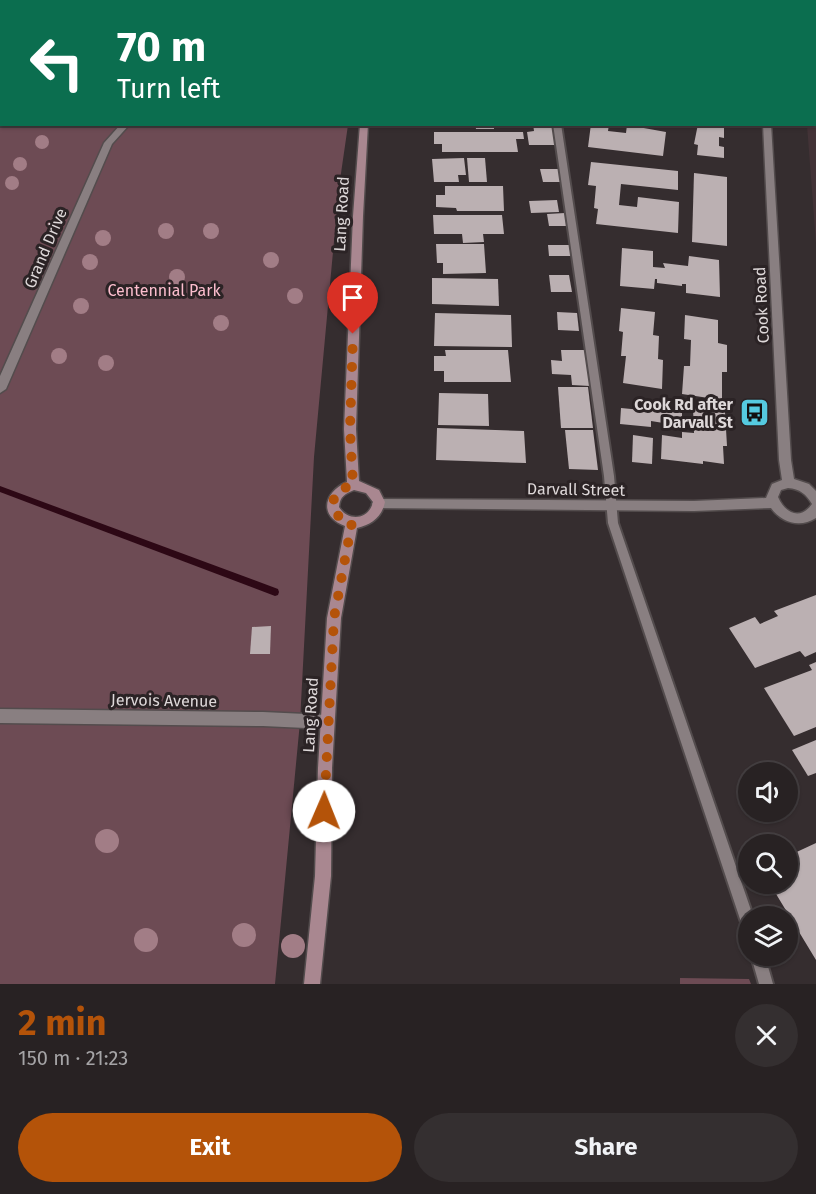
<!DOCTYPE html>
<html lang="en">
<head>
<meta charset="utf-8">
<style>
  :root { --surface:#282223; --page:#342f30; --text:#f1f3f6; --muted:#a5a4a6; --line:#443f41; --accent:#b45309 }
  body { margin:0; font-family:"Fira Sans",sans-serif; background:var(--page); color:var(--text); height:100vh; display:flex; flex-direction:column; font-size:22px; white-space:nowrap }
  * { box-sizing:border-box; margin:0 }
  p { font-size:20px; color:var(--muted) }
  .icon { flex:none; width:33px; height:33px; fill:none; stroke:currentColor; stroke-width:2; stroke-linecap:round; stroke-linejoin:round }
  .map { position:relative; height:984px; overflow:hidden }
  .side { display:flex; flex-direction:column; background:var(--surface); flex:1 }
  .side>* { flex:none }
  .hud { position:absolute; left:0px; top:0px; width:816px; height:126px; box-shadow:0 2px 4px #0004,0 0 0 2px var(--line); background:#0b6e4f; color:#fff; overflow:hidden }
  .fabs { position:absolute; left:738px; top:762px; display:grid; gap:12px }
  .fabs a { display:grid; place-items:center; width:60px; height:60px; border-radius:50%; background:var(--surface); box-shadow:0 2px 4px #0004,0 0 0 2px var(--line); font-size:30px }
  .pin { position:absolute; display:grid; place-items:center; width:51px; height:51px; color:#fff; margin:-62px -26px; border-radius:50% 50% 50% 0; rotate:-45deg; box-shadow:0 0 6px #0007 }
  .pin .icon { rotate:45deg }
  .me { position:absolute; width:66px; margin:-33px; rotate:1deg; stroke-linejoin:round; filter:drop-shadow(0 0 4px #0008) }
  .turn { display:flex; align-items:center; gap:21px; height:126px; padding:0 18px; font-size:27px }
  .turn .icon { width:78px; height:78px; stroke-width:2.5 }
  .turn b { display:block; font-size:42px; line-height:51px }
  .round { display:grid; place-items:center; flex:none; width:63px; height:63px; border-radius:32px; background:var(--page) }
  .overview { display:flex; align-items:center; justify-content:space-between; height:102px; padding:0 18px }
  h1 { font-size:36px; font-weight:700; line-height:45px; color:var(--accent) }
  .button { display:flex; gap:12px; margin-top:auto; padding:12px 18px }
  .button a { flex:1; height:69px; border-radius:36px; background:var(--accent); color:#fff; font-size:24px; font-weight:700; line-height:69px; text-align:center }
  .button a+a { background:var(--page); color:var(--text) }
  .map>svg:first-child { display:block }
</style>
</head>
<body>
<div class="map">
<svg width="816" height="984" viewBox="0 0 816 984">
  <rect width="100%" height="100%" fill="#352d2f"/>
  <polygon fill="#433337" points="797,0 816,0 816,244 807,125 814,124 814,2"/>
  <g fill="#6d4b54">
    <polygon points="0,0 402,0 2,2 2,124 348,125 339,187 314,457 300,722 275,984 0,984"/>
    <polygon points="680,978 749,979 751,984 680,984"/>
  </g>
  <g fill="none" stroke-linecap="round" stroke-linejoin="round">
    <polygon fill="#2d0815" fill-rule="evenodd" points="0,486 278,589 279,592 278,595 275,596 0,492"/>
  </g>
  <g fill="#bbb0b2">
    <polygon points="475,124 494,124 494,129 476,129"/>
    <polygon points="533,124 552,124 558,145 529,145 527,132 534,131"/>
    <polygon points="591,124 609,124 608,131 626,133 627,125 666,132 663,156 588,147"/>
    <polygon points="698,124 721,124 721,127 724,127 724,138 719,137 719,146 724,147 724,158 697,155 698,145 694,144"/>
    <polygon points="434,132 523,132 524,139 516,139 518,152 442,152 442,144 434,144"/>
    <polygon points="464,158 466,175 458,175 459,182 434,182 432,159"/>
    <polygon points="467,158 485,158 487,182 469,182"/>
    <polygon points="591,162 678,171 678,190 621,184 619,205 637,207 638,197 679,202 678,233 596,224 598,209 594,208 596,186 588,185"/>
    <polygon points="540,169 559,169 562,182 543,182"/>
    <polygon points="694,173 727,177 727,246 692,242"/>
    <polygon points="445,186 503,186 504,211 457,211 456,208 436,207 436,195 445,195"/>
    <polygon points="557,200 559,212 531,213 529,201"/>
    <polygon points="565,213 567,226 549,226 547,214"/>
    <polygon points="433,215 502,215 504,234 483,234 484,242 463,243 462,234 434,234"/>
    <polygon points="436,244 484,244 486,273 443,274 443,263 437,263"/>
    <polygon points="548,245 569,245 571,256 549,256"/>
    <polygon points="622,248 653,251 653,267 665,268 663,263 688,266 689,256 719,260 720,297 686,293 686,284 682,284 682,286 657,283 657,279 655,279 654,289 620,286"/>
    <polygon points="549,275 569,275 572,292 551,292"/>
    <polygon points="432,278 498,279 499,306 432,304"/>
    <polygon points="621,308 655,312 653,335 659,336 658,359 663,360 662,389 623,383 626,356 621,356 623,332 619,331"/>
    <polygon points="557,312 577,313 579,331 558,330"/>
    <polygon points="435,313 511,315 512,347 434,346"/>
    <polygon points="685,315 718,320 718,343 727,345 727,372 722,372 722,400 682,394 684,366 690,366 691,340 684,339"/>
    <polygon points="445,350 508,350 511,382 444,382 444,371 434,371 434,356 446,356"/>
    <polygon points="561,350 586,350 590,386 572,385 571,375 552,374 551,360 562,361"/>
    <polygon points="558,387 588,387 593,428 561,428"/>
    <polygon points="439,393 488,394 489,426 438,425"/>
    <polygon points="652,406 682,410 682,426 651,421 651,427 620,424 621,408 652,411"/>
    <polygon points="693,408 725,412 727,446 723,446 724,464 703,461 703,464 661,459 662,435 682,438 682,432 694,433"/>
    <polygon points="437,428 524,431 526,463 436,460"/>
    <polygon points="565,430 593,430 598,470 569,469"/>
    <polygon points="633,435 653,438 652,464 632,462"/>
    <polygon points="816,595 816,652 805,657 800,651 755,668 729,628 755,617 760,624 778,616 774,611"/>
    <polygon points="271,626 270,654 250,654 252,627"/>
    <polygon points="816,662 816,727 794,736 764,688 812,670 809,665"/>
    <polygon points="816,740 816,773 808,776 792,750"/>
    <polygon points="816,843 816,960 770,884 788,884 788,856"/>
  </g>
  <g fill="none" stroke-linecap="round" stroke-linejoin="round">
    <defs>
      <g id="lane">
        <polygon points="630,0 629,2 621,2 622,0"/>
        <polygon points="553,124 561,124 614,476 618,523 753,916 748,916 748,929 743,927 741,922 608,523 604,476"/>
        <polygon points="751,956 765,956 773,984 759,984"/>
      </g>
      <g id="street">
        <polygon points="266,0 274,0 265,2"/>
        <rect x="759" y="0" width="8" height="2"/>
        <rect x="0" y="95" width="2" height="6"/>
        <polygon points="121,124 130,124 112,144 6,389 0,393 0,376 104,143"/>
        <path d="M 763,124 L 771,124 L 791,460 L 794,479 L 809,484 L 816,491 L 816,518 C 800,528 782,523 771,508 L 694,511 L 374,508 L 372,504 L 374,500 L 378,499 L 694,501 L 766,498 L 772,484 L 782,480 L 779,460 ZM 788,488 C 800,489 806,494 812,504 C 800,521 785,513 778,497 L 781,490 Z"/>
        <polygon points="0,709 263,712 327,715 332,717 334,722 332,727 327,729 263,726 0,723"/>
      </g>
      <g id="secondary">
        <polygon points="418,0 426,0 417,2"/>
        <path d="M 360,124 L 368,124 L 363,216 L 356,429 L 359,481 L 379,490 L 385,502 C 382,517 371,525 357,528 L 341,618 L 332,768 L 331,876 L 320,984 L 304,984 L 315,876 L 318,768 L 327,618 L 345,526 C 318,516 324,492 347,482 L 344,429 L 353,216 ZM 354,490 L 366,493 L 373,502 C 369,520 348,522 339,507 C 340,496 345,494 354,490 Z"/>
      </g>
    </defs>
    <use href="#lane" stroke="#534c4d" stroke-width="4"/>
    <use href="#street" stroke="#534c4d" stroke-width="3"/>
    <use href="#secondary" stroke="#534c4d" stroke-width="3"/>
    <use href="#lane" fill="#897f81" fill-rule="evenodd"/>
    <use href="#street" fill="#897f81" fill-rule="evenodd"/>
    <use href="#secondary" fill="#a98790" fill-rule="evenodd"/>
  </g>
  <g fill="#a27d86">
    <circle cx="42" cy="142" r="7"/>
    <circle cx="20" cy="164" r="7"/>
    <circle cx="12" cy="183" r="7"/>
    <circle cx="166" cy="231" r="8"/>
    <circle cx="211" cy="231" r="8"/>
    <circle cx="103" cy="238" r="8"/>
    <circle cx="271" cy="260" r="8"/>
    <circle cx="90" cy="262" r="8"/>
    <circle cx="177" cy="277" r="8"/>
    <circle cx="295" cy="296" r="8"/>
    <circle cx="81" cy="306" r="8"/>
    <circle cx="221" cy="323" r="8"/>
    <circle cx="59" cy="356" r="8"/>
    <circle cx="106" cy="363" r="8"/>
    <circle cx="107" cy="841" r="12"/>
    <circle cx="244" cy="935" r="12"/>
    <circle cx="146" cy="940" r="12"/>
    <circle cx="293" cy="946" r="12"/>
  </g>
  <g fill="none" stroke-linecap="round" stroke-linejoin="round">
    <path stroke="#b45309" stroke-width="10" stroke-dasharray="0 18" d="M 324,811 L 334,618 L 352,522 C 340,519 332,514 333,501 L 339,490 L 353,485 L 350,429 L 353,334"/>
  </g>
  <defs>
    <symbol id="bus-square" viewBox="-11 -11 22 22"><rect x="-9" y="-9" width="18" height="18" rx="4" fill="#55cae0" stroke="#2b2325"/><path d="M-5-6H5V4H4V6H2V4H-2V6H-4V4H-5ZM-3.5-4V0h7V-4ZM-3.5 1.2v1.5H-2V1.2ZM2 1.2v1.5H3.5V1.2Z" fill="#111"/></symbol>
  </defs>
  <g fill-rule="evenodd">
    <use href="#bus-square" x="738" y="396" width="33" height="33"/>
  </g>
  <g text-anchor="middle" stroke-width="6" stroke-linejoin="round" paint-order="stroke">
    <g font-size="16" fill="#ded8d9" stroke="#2b2325">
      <text transform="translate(341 214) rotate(-87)" y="6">Lang Road</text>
      <text transform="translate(45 248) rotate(-67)" y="6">Grand Drive</text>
      <text transform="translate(761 305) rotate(-93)" y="6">Cook Road</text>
      <text transform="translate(576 489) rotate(1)" y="6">Darvall Street</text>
      <text transform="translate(164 700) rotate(1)" y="6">Jervois Avenue</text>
      <text transform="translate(310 715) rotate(-87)" y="6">Lang Road</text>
    </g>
    <g font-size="16" fill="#fcbece" stroke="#2b2325">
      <text x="164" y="296">Centennial Park</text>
    </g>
    <g font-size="16" font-weight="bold" fill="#ded8d9" stroke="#2b2325" text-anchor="end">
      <text x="733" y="410">Cook Rd after<tspan x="733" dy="18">Darvall St</tspan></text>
    </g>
  </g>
</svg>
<div class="fabs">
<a><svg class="icon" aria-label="sound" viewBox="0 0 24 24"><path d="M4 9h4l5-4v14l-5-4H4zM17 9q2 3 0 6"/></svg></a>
<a><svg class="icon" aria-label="search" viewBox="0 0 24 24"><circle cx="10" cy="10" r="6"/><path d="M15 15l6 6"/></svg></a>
<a><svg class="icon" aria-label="layers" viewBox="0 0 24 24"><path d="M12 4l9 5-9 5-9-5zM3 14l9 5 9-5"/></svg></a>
</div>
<div class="pin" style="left:353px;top:334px;background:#d93025"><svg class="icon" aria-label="arrive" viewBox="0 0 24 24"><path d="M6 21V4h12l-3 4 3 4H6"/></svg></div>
<svg class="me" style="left:324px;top:811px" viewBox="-20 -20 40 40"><circle r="19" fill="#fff"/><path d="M0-13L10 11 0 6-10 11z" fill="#b45309"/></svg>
<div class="hud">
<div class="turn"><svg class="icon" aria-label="left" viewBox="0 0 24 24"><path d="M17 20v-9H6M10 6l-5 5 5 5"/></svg><div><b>70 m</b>Turn left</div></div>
</div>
</div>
<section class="side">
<div class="overview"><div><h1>2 min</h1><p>150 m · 21:23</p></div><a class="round"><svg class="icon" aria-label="close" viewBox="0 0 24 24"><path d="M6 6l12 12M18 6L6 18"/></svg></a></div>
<div class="button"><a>Exit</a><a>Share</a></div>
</section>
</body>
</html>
